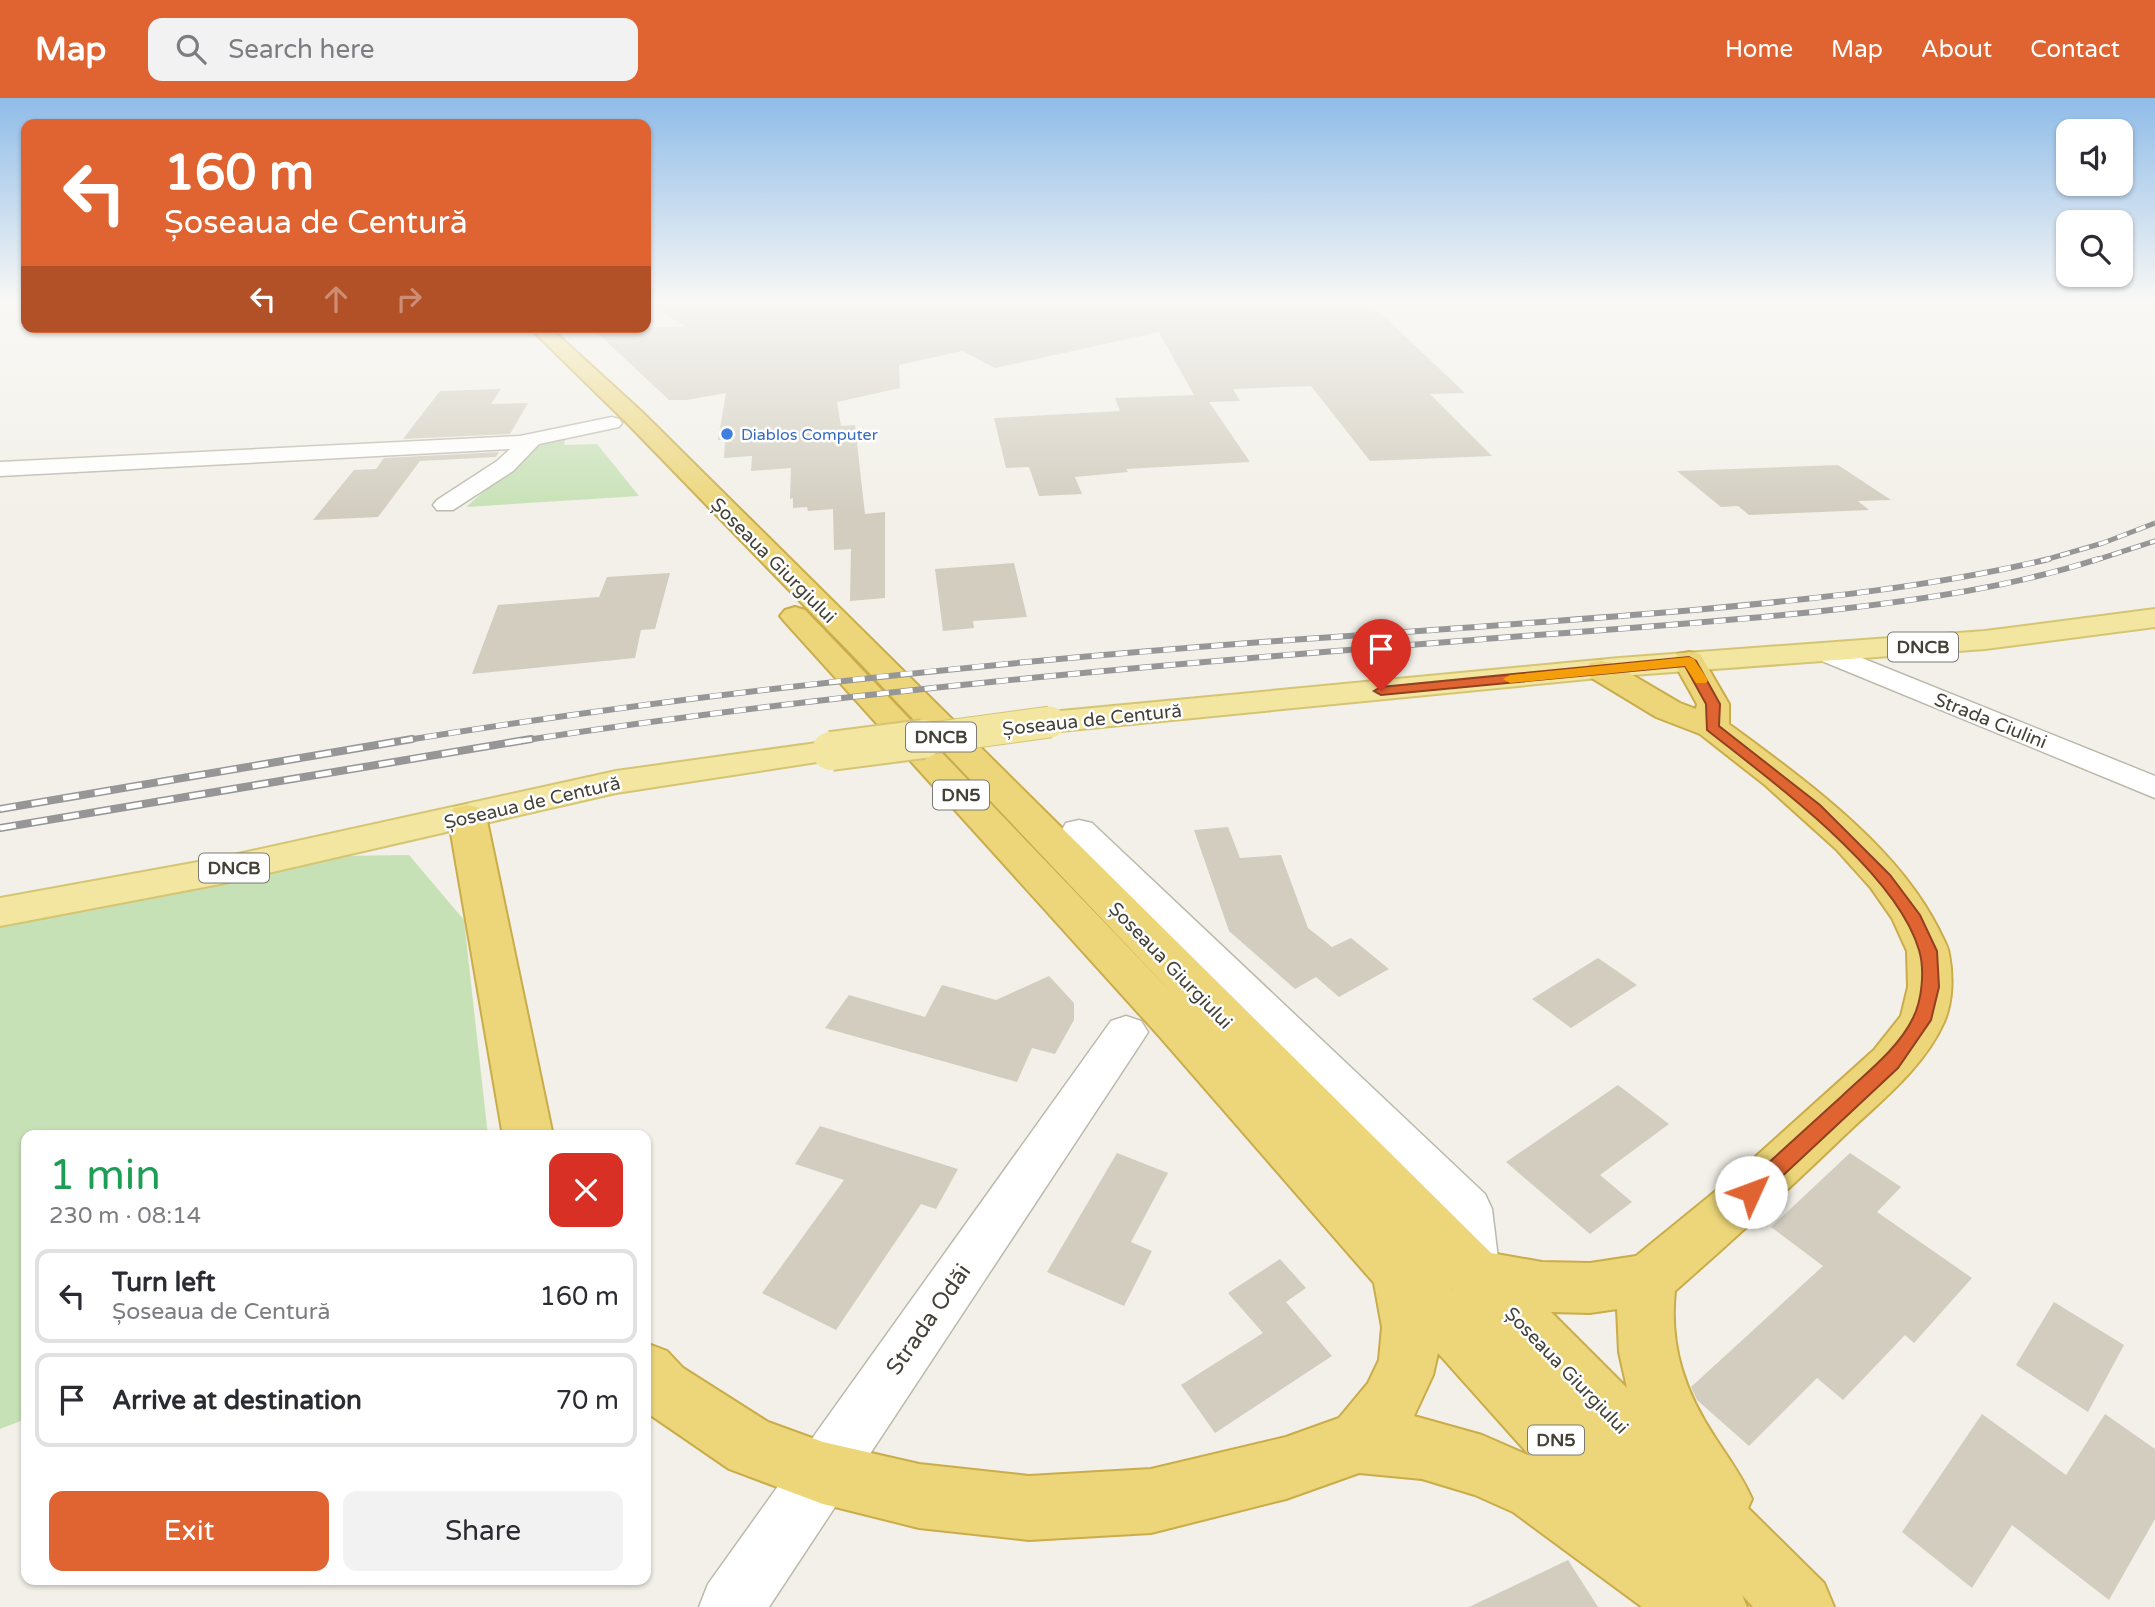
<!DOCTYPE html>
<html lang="en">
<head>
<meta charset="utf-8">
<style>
  :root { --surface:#fff; --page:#f2f2f3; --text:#2b2b33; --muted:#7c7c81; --line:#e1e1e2; --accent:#df6431 }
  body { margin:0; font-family:"Varela Round",sans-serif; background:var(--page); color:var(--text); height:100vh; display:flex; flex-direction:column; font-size:26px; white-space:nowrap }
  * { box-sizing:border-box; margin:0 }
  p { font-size:23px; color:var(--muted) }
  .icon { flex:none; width:38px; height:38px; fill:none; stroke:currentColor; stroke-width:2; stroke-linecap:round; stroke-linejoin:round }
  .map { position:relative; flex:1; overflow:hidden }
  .details { position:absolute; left:21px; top:1032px; width:630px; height:455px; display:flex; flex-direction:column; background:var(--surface); border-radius:14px; box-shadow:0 2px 5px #0004 }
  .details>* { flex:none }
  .hud { position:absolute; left:21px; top:21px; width:630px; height:214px; border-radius:14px; box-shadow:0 2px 5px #0004; background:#df6431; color:#fff; overflow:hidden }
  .controls { position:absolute; left:2056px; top:21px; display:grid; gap:14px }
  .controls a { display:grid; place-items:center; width:77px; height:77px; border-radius:14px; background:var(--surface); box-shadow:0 2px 5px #0004; font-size:35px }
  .pin { position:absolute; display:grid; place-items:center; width:60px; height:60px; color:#fff; margin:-72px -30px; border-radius:50% 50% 50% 0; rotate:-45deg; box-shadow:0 0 7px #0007 }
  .pin .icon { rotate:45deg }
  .me { position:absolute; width:77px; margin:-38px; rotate:47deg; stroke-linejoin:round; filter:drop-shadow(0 0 5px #0008) }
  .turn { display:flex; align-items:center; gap:24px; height:147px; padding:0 28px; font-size:32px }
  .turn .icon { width:91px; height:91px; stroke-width:2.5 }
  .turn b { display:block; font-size:49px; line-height:60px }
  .lanes { display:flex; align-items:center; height:66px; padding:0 28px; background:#0003; justify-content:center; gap:35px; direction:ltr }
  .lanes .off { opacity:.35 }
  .round { display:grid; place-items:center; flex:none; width:74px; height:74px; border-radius:14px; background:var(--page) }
  .head { display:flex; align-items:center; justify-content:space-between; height:119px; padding:0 28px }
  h1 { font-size:42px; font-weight:600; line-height:52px; color:#1e9e55 }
  .primary-button { display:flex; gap:14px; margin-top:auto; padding:14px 28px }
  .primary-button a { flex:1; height:80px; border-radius:14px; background:var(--accent); color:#fff; font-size:28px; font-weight:600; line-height:80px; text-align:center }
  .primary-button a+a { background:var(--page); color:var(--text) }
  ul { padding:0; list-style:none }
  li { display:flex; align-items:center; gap:21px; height:94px; margin:0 14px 10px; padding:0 14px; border:4px solid var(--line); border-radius:14px }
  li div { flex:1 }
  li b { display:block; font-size:26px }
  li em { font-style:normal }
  header { display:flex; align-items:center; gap:42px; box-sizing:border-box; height:98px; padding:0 35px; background:var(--accent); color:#fff }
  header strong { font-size:33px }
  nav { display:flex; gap:38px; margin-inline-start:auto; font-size:24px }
  .search { width:490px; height:63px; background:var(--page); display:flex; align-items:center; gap:18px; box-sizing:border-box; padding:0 24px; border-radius:14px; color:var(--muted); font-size:26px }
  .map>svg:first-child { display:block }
</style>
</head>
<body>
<header>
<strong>Map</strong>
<div class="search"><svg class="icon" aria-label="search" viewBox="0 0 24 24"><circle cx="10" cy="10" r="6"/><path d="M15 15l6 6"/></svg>Search here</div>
<nav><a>Home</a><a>Map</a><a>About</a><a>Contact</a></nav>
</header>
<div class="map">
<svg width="2155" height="1509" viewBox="0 0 2155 1509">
  <rect width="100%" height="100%" fill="#f2f0e8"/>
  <g fill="#c7e1b6">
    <polygon points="565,342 564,347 597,346 639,398 466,409 541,344"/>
    <polygon points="409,757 464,822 488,1038 26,1038 26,1321 0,1331 0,825 338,758"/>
  </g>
  <g fill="#d2cdbf">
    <polygon points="649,205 1360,205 1385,219 1465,295 1430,296 1492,358 1370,363 1311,288 1233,291 1240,303 1209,304 1250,364 1126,371 1128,374 1075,379 1082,396 1039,398 1029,369 1006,370 994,320 1120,313 1115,300 1194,297 1159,234 995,270 962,253 899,267 900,290 837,304 841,328 855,327 865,416 885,414 885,500 850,503 851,451 834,452 833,411 808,413 807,409 793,410 793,400 790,401 791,370 751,373 752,358 724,360 725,342 718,342 726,295 687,302 669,302 591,229 686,229"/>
    <polygon points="501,291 491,306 528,305 510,336 403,341 440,293"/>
    <polygon points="499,354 496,359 420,363 378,419 313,422 354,372 376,371 384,360"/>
    <polygon points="1838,367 1891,402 1858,403 1869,412 1749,417 1738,408 1721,409 1677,373"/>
    <polygon points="1014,465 1027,519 973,523 974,530 943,533 935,471"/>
    <polygon points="670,475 655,531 641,532 635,560 472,576 498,507 599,499 607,479"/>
    <polygon points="1228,729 1240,760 1281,757 1308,830 1332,849 1351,840 1389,871 1339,899 1316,879 1295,891 1229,833 1194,732"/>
    <polygon points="1598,860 1637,887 1571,930 1532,901"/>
    <polygon points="1049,878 1074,905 1074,922 1055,956 1032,950 1017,984 825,930 849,897 925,919 942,887 996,902"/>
    <polygon points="1618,987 1669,1026 1600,1077 1632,1104 1590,1136 1506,1064"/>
    <polygon points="820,1028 958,1071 936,1111 921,1106 836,1232 762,1195 844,1082 795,1066"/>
    <polygon points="1117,1055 1168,1075 1131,1144 1152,1153 1124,1208 1047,1174"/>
    <polygon points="1850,1055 1901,1089 1877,1114 1972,1180 1914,1245 1905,1237 1843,1302 1817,1280 1749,1348 1697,1302 1691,1289 1823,1168 1771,1129"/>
    <polygon points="1280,1161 1306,1190 1286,1204 1332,1258 1215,1335 1181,1287 1263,1235 1228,1195"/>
    <polygon points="2054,1204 2124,1247 2088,1314 2016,1267"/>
    <polygon points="1982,1316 2066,1377 2105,1316 2155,1351 2155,1421 2109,1502 2012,1427 1972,1490 1902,1434"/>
    <polygon points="1568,1462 1598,1509 1469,1509"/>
  </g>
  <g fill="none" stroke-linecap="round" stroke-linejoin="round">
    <defs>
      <g id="minor">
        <polygon points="612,319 619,321 622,325 619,329 539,346 513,373 453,412 437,412 433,407 437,402 497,363 510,351 0,378 0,364 520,338"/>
        <polygon points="1827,546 2155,678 2155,700 1817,561 1812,555 1817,549"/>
        <polygon points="1079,722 1092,725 1485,1096 1492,1111 1500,1177 1493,1194 1474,1201 1455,1194 1448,1177 1443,1120 1066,741 1061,733 1066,725"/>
        <polygon points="1126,918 1141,923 1148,934 1141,945 769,1509 699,1509 708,1486 1111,923"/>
      </g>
      <g id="major">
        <polygon points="2155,511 2155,529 1985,551 1619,578 1050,634 1038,631 1033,624 1038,617 1050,614 1619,560 1985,533"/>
        <polygon points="831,643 843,646 848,653 843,660 616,695 220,786 0,828 0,800 220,760 616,673"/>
      </g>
      <g id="highway">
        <path d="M 529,229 L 549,229 L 642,314 L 1491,1155 L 1542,1164 L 1590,1165 L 1636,1158 L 1733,1079 L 1874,952 L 1901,918 L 1908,889 L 1907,853 L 1892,820 L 1871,790 L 1836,751 L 1765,687 L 1700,636 L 1656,619 L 1590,579 L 1585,572 L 1590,565 L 1601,563 L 1612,565 L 1680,605 L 1696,611 L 1697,606 L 1673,563 L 1678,556 L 1689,554 L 1700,556 L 1729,606 L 1729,626 C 1803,681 1897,747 1939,832 C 1942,839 1948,848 1949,856 C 1953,877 1953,903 1944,924 C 1924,969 1882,1002 1847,1035 C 1791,1089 1734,1141 1675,1193 C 1669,1248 1685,1295 1716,1341 C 1729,1361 1742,1378 1752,1401 L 1748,1410 L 1824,1485 L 1834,1509 L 1753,1509 L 1742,1497 L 1747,1509 L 1642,1509 L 1513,1414 L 1475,1397 L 1422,1381 L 1359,1375 L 1286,1401 L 1151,1435 L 1029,1442 L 919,1430 L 823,1406 L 729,1371 L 646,1314 L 646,1245 L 667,1253 L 683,1270 L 768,1324 L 823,1344 L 919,1366 L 1029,1378 L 1151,1371 L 1286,1339 L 1339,1320 L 1368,1285 L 1379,1262 L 1382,1229 L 1374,1185 L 1160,939 L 785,524 L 780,518 L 785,512 L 795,509 L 805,512 L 1174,897 L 861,566 L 626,324 ZM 1220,945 L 1453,1192 L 1454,1193 ZM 1617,1211 L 1619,1254 L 1627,1290 L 1551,1214 L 1590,1215 ZM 1438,1255 L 1530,1358 L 1482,1337 L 1414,1318 L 1433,1277 Z"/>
        <polygon points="467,707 480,710 486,718 553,1038 503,1038 448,718 454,710"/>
      </g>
    </defs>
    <use href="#minor" stroke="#bcb9ac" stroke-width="3"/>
    <use href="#major" stroke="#d5c573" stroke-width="4"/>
    <use href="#highway" stroke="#caac4a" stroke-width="4"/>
    <use href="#minor" fill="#fff" fill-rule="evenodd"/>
    <use href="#major" fill="#f2e6a1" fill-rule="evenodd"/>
    <use href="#highway" fill="#ecd679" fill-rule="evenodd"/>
    <defs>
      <g id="rail-far2">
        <polyline points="2041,463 2103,445 2155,425"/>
        <polyline points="2093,463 2155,443"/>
      </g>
      <g id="rail-far1">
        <path d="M 401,643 C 701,594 1001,563 1304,541 C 1434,532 1564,523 1694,512 C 1814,501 1932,489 2049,461"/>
        <path d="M 520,643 C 836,594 1155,567 1473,542 C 1596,532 1718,525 1840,511 C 1926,501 2015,488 2098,461"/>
      </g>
      <g id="rail">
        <polyline points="0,711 412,641"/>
        <polyline points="0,730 531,641"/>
      </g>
    </defs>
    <use href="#rail-far2" stroke="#969696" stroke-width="5"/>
    <use href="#rail-far1" stroke="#969696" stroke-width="6"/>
    <use href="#rail" stroke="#969696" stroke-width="8"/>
    <use href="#rail-far2" stroke="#fff" stroke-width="3.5" stroke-dasharray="10" stroke-linecap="butt"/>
    <use href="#rail-far1" stroke="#fff" stroke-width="4.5" stroke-dasharray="12" stroke-linecap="butt"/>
    <use href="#rail" stroke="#fff" stroke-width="5" stroke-dasharray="16" stroke-linecap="butt"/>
    <defs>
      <polyline id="major-bridge-far1" points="910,643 1050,624"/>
      <polyline id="major-bridge" points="831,653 923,641"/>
    </defs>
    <use href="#major-bridge-far1" stroke="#d5c573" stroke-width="33" stroke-linecap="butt"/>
    <use href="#major-bridge" stroke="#d5c573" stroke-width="42" stroke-linecap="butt"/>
    <use href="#major-bridge-far1" stroke="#f2e6a1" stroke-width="31"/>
    <use href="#major-bridge" stroke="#f2e6a1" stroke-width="38"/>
  </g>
  <linearGradient id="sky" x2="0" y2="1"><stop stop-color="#8fbce8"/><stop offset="0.49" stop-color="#f9f8f5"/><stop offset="1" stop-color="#f9f8f5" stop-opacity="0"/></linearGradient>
  <rect width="2155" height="416" fill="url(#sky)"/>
  <path fill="#df6431" stroke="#914120" stroke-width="2" d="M 1689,559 L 1696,563 L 1720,606 L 1719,628 L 1820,707 L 1890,777 L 1920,817 L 1937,853 L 1939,889 L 1931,922 L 1898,970 L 1759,1100 L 1751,1103 L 1743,1100 L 1740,1094 L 1743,1088 C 1776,1058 1809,1028 1842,998 C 1866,975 1898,951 1913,920 C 1922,902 1925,872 1919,852 C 1896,773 1771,683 1707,632 L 1706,606 L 1685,568 L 1381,597 L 1374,593 L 1381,589 Z"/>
  <polygon fill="#f59e0b" points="1689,559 1694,561 1708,582 1706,585 1696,585 1685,568 1510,585 1503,581 1510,577"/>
  <circle fill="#3f7fe0" stroke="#fff" stroke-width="2.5" cx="727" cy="336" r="7"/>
  <g text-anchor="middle" stroke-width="5" stroke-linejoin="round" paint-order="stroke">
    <g font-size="16" fill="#366cbe" stroke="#fff" text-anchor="start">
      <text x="741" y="342">Diablos Computer</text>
    </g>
    <g fill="#fff" stroke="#7c7a73" stroke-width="2">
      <rect x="1888" y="534.5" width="70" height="29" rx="5"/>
      <rect x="906" y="624.5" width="70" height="29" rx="5"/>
      <rect x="933" y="682.5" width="56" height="29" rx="5"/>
      <rect x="199" y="755.5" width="70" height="29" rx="5"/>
      <rect x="1528" y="1327.5" width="56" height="29" rx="5"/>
    </g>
    <g font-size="18" font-weight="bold" fill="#444137">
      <text x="1923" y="555">DNCB</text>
      <text x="941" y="645">DNCB</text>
      <text x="961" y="703">DN5</text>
      <text x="234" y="776">DNCB</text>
      <text x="1556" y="1348">DN5</text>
    </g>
    <g font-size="19" fill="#444137" stroke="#fff">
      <text transform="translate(774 462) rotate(45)" y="7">Șoseaua Giurgiului</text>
      <text transform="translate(1092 621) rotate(-6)" y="7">Șoseaua de Centură</text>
      <text transform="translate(1991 622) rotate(22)" y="7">Strada Ciulini</text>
      <text transform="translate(532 704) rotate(-13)" y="7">Șoseaua de Centură</text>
      <text transform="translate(1171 867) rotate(46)" y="7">Șoseaua Giurgiului</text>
      <text transform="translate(1567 1272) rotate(46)" y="7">Șoseaua Giurgiului</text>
    </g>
    <g font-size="23" fill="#444137" stroke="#fff">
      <text transform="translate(928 1221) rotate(-55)" y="8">Strada Odăi</text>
    </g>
  </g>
</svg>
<div class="controls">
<a><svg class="icon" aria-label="sound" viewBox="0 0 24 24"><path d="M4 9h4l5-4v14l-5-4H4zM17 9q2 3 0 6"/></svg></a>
<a><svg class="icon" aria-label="search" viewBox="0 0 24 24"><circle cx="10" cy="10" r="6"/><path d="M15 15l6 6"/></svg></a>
</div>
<div class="pin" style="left:1381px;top:593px;background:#d93025"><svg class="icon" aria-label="arrive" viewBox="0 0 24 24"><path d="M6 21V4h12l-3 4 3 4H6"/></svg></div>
<svg class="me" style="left:1751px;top:1094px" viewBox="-20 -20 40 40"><circle r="19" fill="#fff"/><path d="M0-13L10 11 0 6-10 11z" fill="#df6431"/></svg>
<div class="hud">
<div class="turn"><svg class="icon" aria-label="left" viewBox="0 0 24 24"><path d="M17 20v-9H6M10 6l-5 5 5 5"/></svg><div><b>160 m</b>Șoseaua de Centură</div></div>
<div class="lanes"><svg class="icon" aria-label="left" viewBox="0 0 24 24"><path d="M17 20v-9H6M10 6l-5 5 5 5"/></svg><svg class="icon off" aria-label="ahead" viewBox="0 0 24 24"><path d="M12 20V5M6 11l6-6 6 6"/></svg><svg class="icon off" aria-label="right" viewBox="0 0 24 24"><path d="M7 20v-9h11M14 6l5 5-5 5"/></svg></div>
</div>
<section class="details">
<div class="head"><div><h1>1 min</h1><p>230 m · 08:14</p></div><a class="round" style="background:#d93025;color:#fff"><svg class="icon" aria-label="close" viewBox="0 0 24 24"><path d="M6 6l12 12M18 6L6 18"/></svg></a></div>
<ul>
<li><svg class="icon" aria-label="left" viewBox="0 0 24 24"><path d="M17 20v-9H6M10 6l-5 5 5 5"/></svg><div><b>Turn left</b><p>Șoseaua de Centură</p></div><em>160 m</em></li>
<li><svg class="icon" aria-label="arrive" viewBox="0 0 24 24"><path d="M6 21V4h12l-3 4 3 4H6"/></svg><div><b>Arrive at destination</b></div><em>70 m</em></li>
</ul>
<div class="primary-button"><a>Exit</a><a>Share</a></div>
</section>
</div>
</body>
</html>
